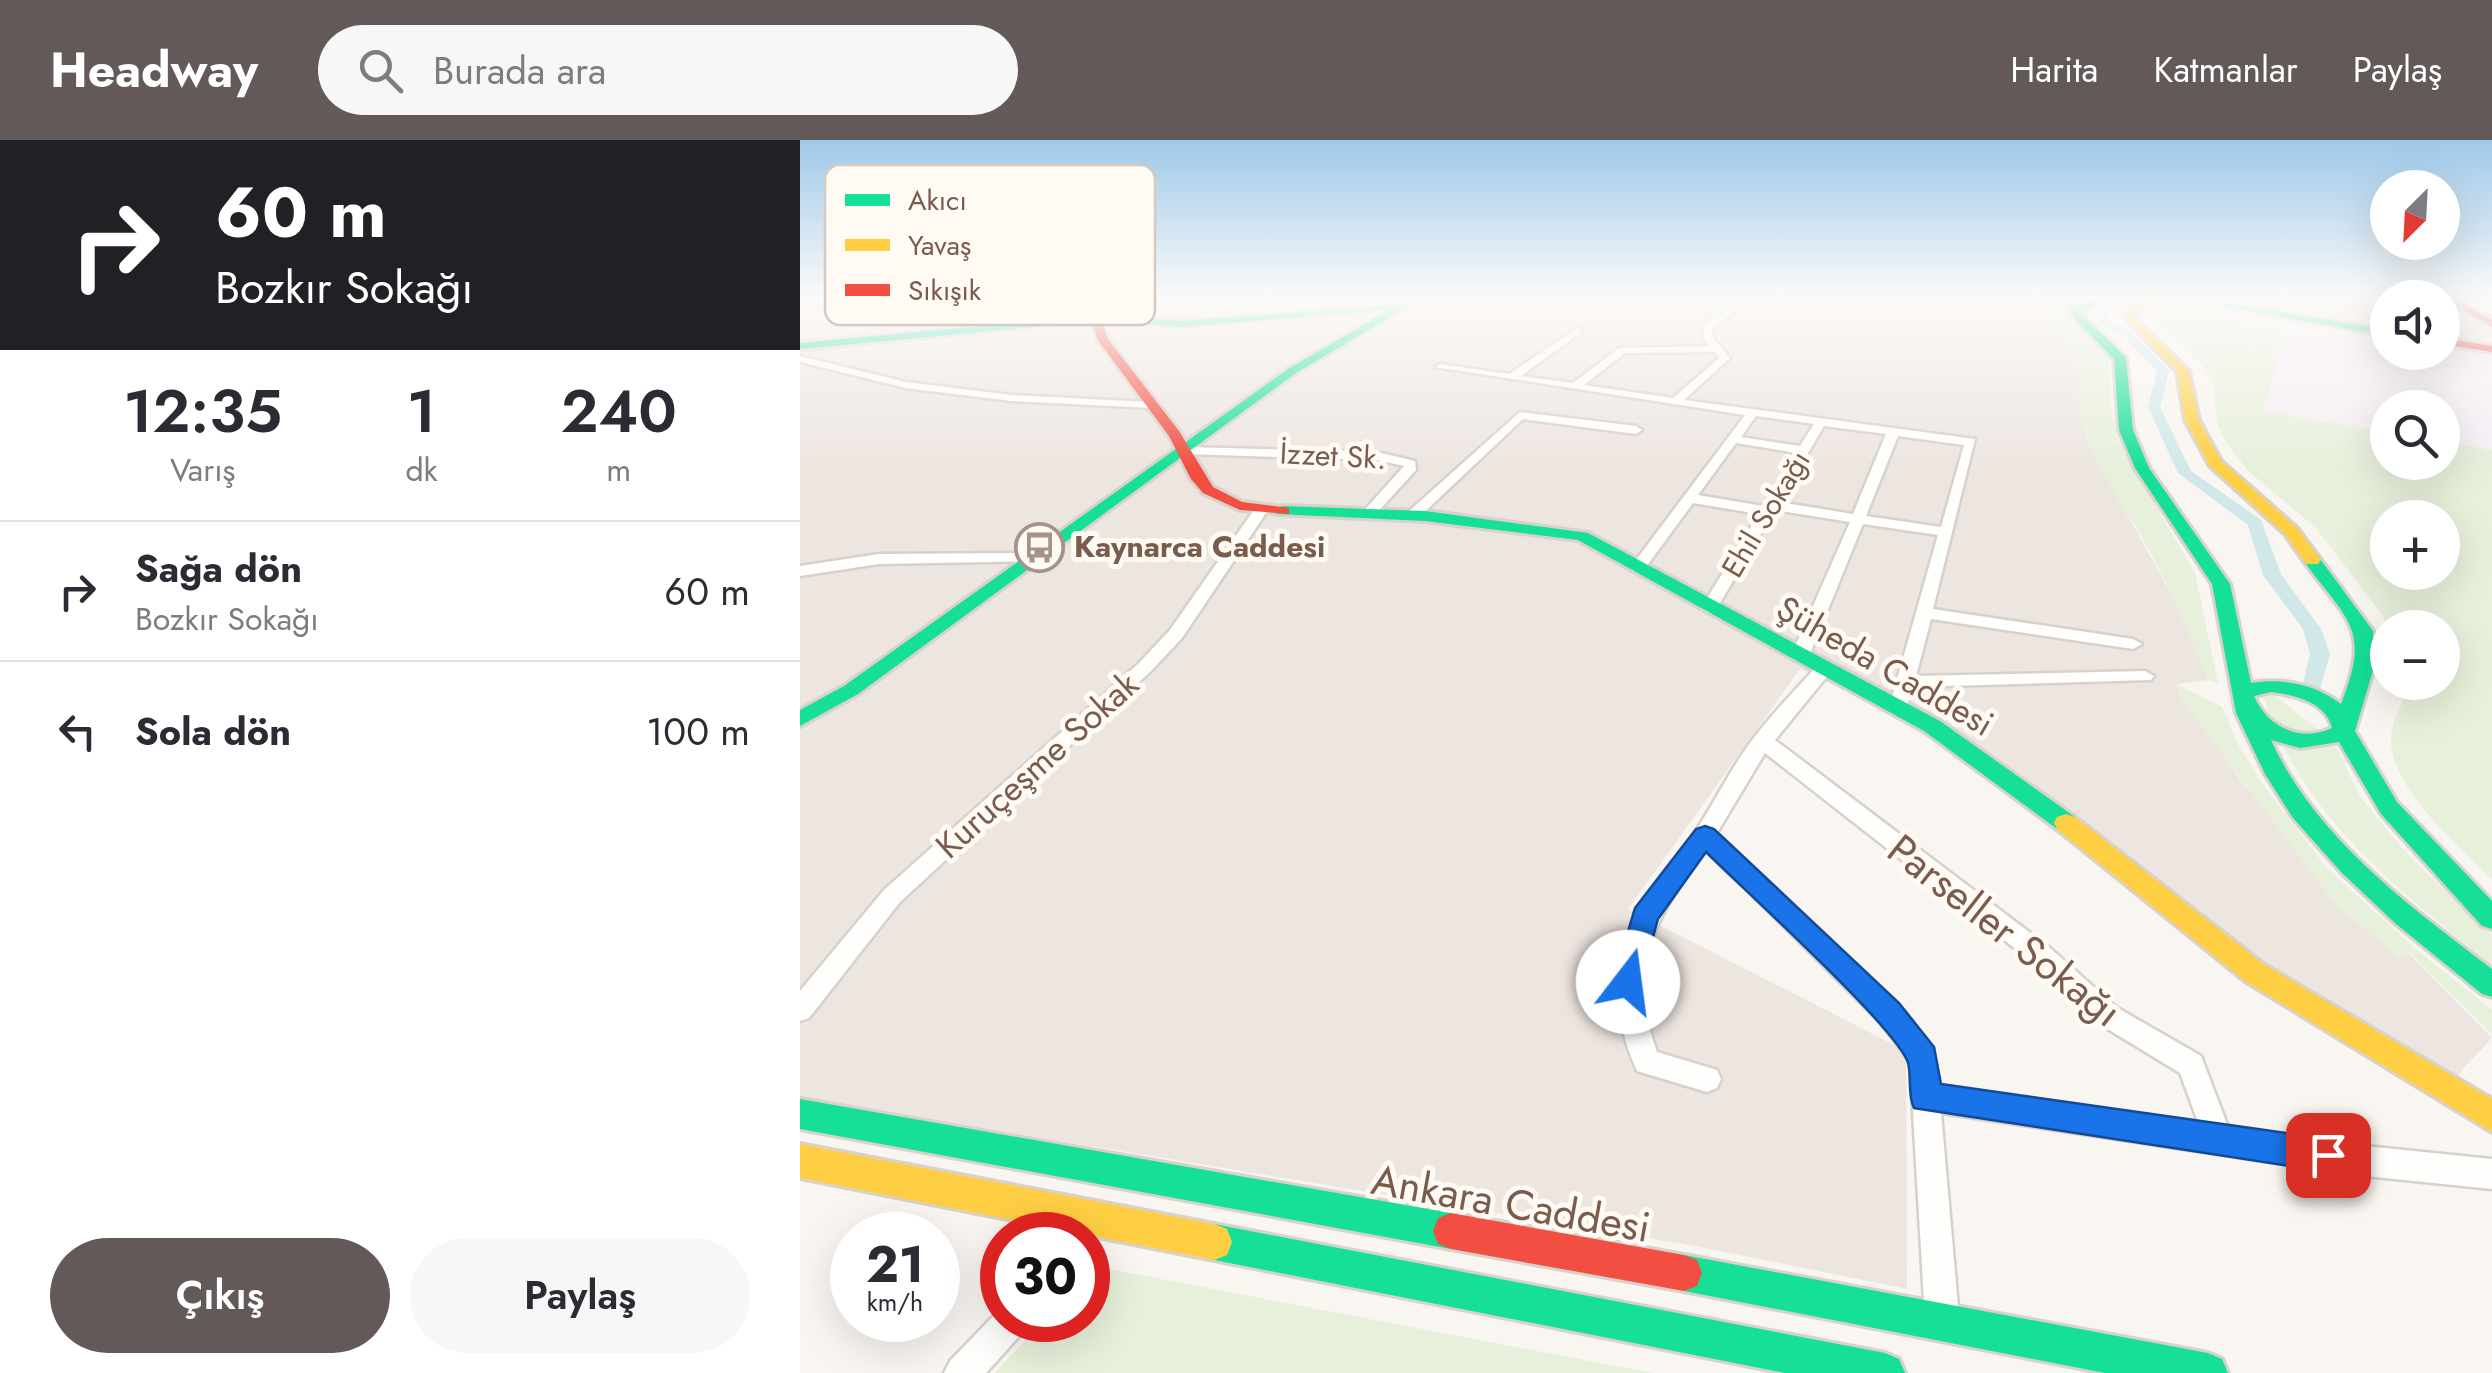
<!DOCTYPE html>
<html lang="tr">
<head>
<meta charset="utf-8">
<style>
  :root { --surface:#fff; --page:#f7f7f7; --text:#2b2b33; --muted:#7c7c81; --line:#e1e1e2; --accent:#625958 }
  body { margin:0; font-family:Jost,sans-serif; background:var(--page); color:var(--text); height:100vh; display:flex; flex-direction:column; font-size:38px; white-space:nowrap }
  * { box-sizing:border-box; margin:0 }
  p { font-size:32px; color:var(--muted) }
  .icon { flex:none; width:55px; height:55px; fill:none; stroke:currentColor; stroke-width:2; stroke-linecap:round; stroke-linejoin:round }
  .map { position:relative; flex:1; overflow:hidden }
  .drawer { display:flex; flex-direction:column; background:var(--surface); width:800px }
  .drawer>* { flex:none }
  .top-card { background:#202124; color:#fff; overflow:hidden }
  .needle { width:65px; rotate:204deg }
  .controls { position:absolute; left:1570px; top:30px; display:grid; gap:20px }
  .controls a { display:grid; place-items:center; width:90px; height:90px; border-radius:50%; background:var(--surface); box-shadow:0 10px 40px #0002; font-size:50px }
  .speed { position:absolute; left:30px; top:1072px; display:flex; gap:20px; font-size:50px; font-weight:700; text-align:center }
  .speed>* { display:grid; place-content:center; width:130px; height:130px; border-radius:50%; background:var(--surface); box-shadow:0 10px 40px #0002; line-height:1 }
  .speed small { font-size:25px; font-weight:400 }
  .speed .limit { border:15px solid #d22; background:#fff; color:#111 }
  .pin { position:absolute; display:grid; place-items:center; width:85px; height:85px; color:#fff; margin:-42px; border-radius:20px; box-shadow:0 5px 15px #0006 }
  .me { position:absolute; width:110px; margin:-55px; rotate:15deg; stroke-linejoin:round; filter:drop-shadow(0 0 8px #0008) }
  .turn { display:flex; align-items:center; gap:35px; height:210px; padding:0 50px; font-size:45px }
  .turn .icon { width:130px; height:130px; stroke-width:2.5 }
  .turn b { display:block; font-size:70px; line-height:85px }
  .eta { display:flex; justify-content:space-evenly; align-items:center; height:170px; text-align:center }
  .eta b { font-size:60px; font-weight:600; line-height:70px }
  .action { display:flex; gap:20px; margin-top:auto; padding:20px 50px }
  .action a { flex:1; height:115px; border-radius:60px; background:var(--accent); color:#fff; font-size:40px; font-weight:600; line-height:115px; text-align:center }
  .action a+a { background:var(--page); color:var(--text) }
  ul { padding:0; list-style:none }
  li { display:flex; align-items:center; gap:30px; height:140px; padding:0 50px; border-top:2px solid var(--line) }
  li div { flex:1 }
  li b { display:block; font-size:38px }
  li em { font-style:normal }
  header { display:flex; align-items:center; gap:60px; box-sizing:border-box; height:140px; padding:0 50px; background:var(--accent); color:#fff }
  header strong { font-size:48px }
  nav { display:flex; gap:55px; margin-inline-start:auto; font-size:35px }
  .search { width:700px; height:90px; background:var(--page); display:flex; align-items:center; gap:25px; box-sizing:border-box; padding:0 35px; border-radius:55px; color:var(--muted); font-size:38px }
  main { display:flex; flex:1; min-height:0 }
  .map>svg:first-child { display:block }
</style>
</head>
<body>
<header>
<strong>Headway</strong>
<div class="search"><svg class="icon" aria-label="search" viewBox="0 0 24 24"><circle cx="10" cy="10" r="6"/><path d="M15 15l6 6"/></svg>Burada ara</div>
<nav><a>Harita</a><a>Katmanlar</a><a>Paylaş</a></nav>
</header>
<main>
<section class="drawer">
<div class="top-card">
<div class="turn"><svg class="icon" aria-label="right" viewBox="0 0 24 24"><path d="M7 20v-9h11M14 6l5 5-5 5"/></svg><div><b>60 m</b>Bozkır Sokağı</div></div>
</div>
<div class="eta">
<div><b>12:35</b><p>Varış</p></div>
<div><b>1</b><p>dk</p></div>
<div><b>240</b><p>m</p></div>
</div>
<ul>
<li><svg class="icon" aria-label="right" viewBox="0 0 24 24"><path d="M7 20v-9h11M14 6l5 5-5 5"/></svg><div><b>Sağa dön</b><p>Bozkır Sokağı</p></div><em>60 m</em></li>
<li><svg class="icon" aria-label="left" viewBox="0 0 24 24"><path d="M17 20v-9H6M10 6l-5 5 5 5"/></svg><div><b>Sola dön</b></div><em>100 m</em></li>
</ul>
<div class="action"><a>Çıkış</a><a>Paylaş</a></div>
</section>
<div class="map">
<svg width="1692" height="1233" viewBox="0 0 1692 1233">
  <rect width="100%" height="100%" fill="#f9f5f0"/>
  <polygon fill="#f2e8de" points="1408,157 1641,157 1657,166 1692,188 1692,206 1643,198 1642,158 1588,158 1587,190"/>
  <polygon fill="#ede5e0" points="0,157 510,157 484,172 385,181 306,181 369,188 610,166 629,157 1225,157 1235,160 1246,178 1275,207 1275,227 1281,228 1286,299 1378,467 1408,540 1375,544 1443,644 1692,898 1662,930 1644,962 1327,747 1111,582 1000,529 828,769 1106,911 1107,1149 890,1105 0,958"/>
  <polygon fill="#f6eef6" points="1427,171 1587,196 1588,212 1642,212 1643,204 1692,212 1692,310 1643,301 1642,268 1588,268 1587,292 1463,271 1405,205"/>
  <g fill="#e7f0db" fill-rule="evenodd">
    <path d="M 1225,157 L 1259,157 C 1266,186 1293,194 1309,217 L 1311,269 L 1318,300 L 1395,433 L 1418,543 L 1408,540 C 1388,492 1368,444 1343,399 C 1311,343 1268,296 1281,228 L 1275,228 L 1274,207 L 1246,178 L 1240,162 Z"/>
    <path d="M 1380,165 L 1427,171 L 1406,205 L 1423,180 L 1483,189 L 1474,215 L 1436,209 L 1479,217 L 1463,271 L 1587,292 L 1588,322 L 1642,322 L 1643,301 L 1692,310 L 1692,739 C 1660,708 1593,650 1591,602 C 1590,582 1605,561 1609,543 L 1642,542 L 1642,488 L 1591,487 L 1516,388 L 1448,331 L 1425,301 L 1417,283 L 1413,242 L 1405,228 L 1353,178 ZM 1588,378 L 1642,378 L 1642,432 L 1588,432 Z"/>
    <polygon points="1375,543 1422,567 1437,603 1464,646 1526,727 1618,811 1692,870 1692,894 1610,813 1599,819 1533,762 1380,558"/>
    <path d="M 1461,545 L 1533,601 L 1561,658 L 1610,717 L 1692,795 L 1692,825 C 1599,751 1489,666 1461,545 Z"/>
    <polygon points="293,1126 852,1233 195,1233 244,1180 288,1180 288,1132"/>
  </g>
  <g fill="none" stroke-linecap="round" stroke-linejoin="round">
    <polygon fill="#d0e8ea" fill-rule="evenodd" points="1325,157 1336,158 1319,164 1307,178 1309,182 1331,191 1369,231 1360,267 1391,331 1461,380 1481,434 1521,489 1530,514 1518,556 1511,558 1501,552 1510,514 1503,489 1463,435 1448,385 1378,333 1348,267 1357,232 1323,195 1299,184 1297,178 1313,160"/>
    <defs>
      <g id="street">
        <path d="M 948,157 L 957,157 L 912,188 L 913,198 L 930,218 L 884,260 L 1175,299 L 1133,469 L 1333,499 L 1342,504 L 1333,509 L 1131,479 L 1116,536 L 1345,531 L 1354,536 L 1351,540 L 1113,547 L 1105,572 L 1091,572 L 1089,568 L 1138,395 L 1063,384 L 1009,516 L 1006,520 L 994,520 L 991,516 L 1050,382 L 975,370 L 917,468 L 909,473 L 901,468 L 959,374 L 893,363 L 843,431 L 833,431 L 830,428 L 945,275 L 635,227 L 640,224 L 709,234 L 779,187 L 782,192 L 721,236 L 773,243 L 819,208 L 910,206 L 903,198 L 904,185 ZM 915,212 L 919,218 L 873,258 L 784,245 L 825,213 ZM 956,276 L 1014,284 L 1000,306 L 941,297 ZM 1024,286 L 1086,294 L 1053,374 L 979,362 ZM 1098,296 L 1164,305 L 1141,387 L 1066,376 ZM 936,303 L 996,313 L 963,366 L 898,355 Z"/>
        <polygon points="1682,167 1692,167 1692,173 1679,172"/>
        <polygon points="0,216 106,242 211,255 351,262 357,265 351,268 211,261 106,248 0,222"/>
        <polygon points="720,272 836,286 842,290 836,294 723,279 617,379 607,379 607,373"/>
        <polygon points="386,307 577,312 615,321 616,330 573,377 568,378 561,374 604,326 577,320 382,314 382,308"/>
        <polygon points="456,367 468,370 382,498 351,531 100,762 9,878 0,881 0,851 84,750 339,523 370,490"/>
        <polygon points="233,413 238,415 238,421 79,424 0,436 0,426 79,414"/>
        <path d="M 1024,524 L 1033,529 L 975,600 L 1249,807 L 1316,867 L 1401,916 L 1428,987 L 1565,1006 L 1692,1019 L 1692,1049 L 1565,1036 L 1141,973 L 1159,1178 L 1154,1190 L 1142,1195 L 1130,1190 L 1125,1178 L 1110,921 L 1079,881 L 906,709 C 855,777 826,827 857,912 L 917,930 L 921,939 L 917,948 L 907,952 L 837,931 C 806,862 814,806 856,744 C 868,725 885,709 897,689 C 916,660 932,626 953,599 C 972,574 996,549 1018,525 ZM 965,613 L 1231,821 L 1298,883 L 1380,933 L 1398,982 L 1139,946 L 1133,908 L 1097,865 L 917,693 Z"/>
        <polygon points="202,1167 202,1180 228,1180 223,1192 186,1233 144,1233 150,1221"/>
      </g>
      <g id="fast">
        <polygon points="613,157 624,157 496,233 58,554 0,586 0,570 44,546 488,229 591,169 381,187 298,181 0,209 0,203 298,175 381,181 599,165"/>
        <path d="M 1263,157 L 1273,157 L 1278,166 L 1296,157 L 1308,157 L 1281,173 L 1326,218 L 1333,290 L 1349,328 L 1430,444 L 1451,543 C 1481,538 1516,544 1541,564 C 1572,487 1547,481 1503,420 L 1506,416 L 1518,416 L 1573,491 L 1574,527 L 1555,591 L 1597,662 L 1692,761 L 1692,789 L 1682,786 L 1581,674 L 1539,602 L 1500,608 L 1471,600 C 1516,698 1608,765 1692,829 L 1692,857 L 1682,854 L 1596,784 L 1542,733 L 1493,678 L 1465,634 L 1436,573 L 1412,444 L 1335,328 L 1319,290 L 1314,219 L 1275,180 ZM 1471,552 C 1495,555 1526,562 1532,588 C 1501,603 1467,587 1454,556 Z"/>
        <polygon points="1373,157 1393,157 1588,190 1588,196"/>
        <polygon points="483,366 625,371 788,393 1140,581 1275,677 1278,683 1275,689 1257,689 1124,591 778,400 625,381 477,374 477,368"/>
        <polygon points="0,959 651,1073 664,1078 669,1091 664,1104 651,1109 0,989"/>
        <polygon points="414,1084 1085,1213 1099,1219 1105,1233 985,1233 414,1120 401,1115 396,1102 401,1089"/>
        <polygon points="884,1115 1408,1213 1422,1219 1428,1233 1305,1233 884,1151 871,1146 866,1133 871,1120"/>
      </g>
      <g id="slow">
        <polygon points="1358,157 1371,157 1339,171 1334,177 1389,231 1399,280 1421,321 1497,388 1521,420 1518,424 1506,424 1485,394 1410,326 1385,280 1377,232 1324,177 1331,167"/>
        <polygon points="1266,674 1275,677 1465,825 1692,959 1692,992 1445,841 1257,689 1254,683 1257,677"/>
        <polygon points="0,1004 414,1084 427,1089 432,1102 427,1115 414,1120 0,1038"/>
      </g>
      <g id="jam">
        <polygon points="299,157 309,157 303,184 308,199 379,291 413,347 442,362 489,368 489,374 440,370 403,353 391,339 369,296 297,199 293,184"/>
        <polygon points="1642,157 1653,157 1692,180 1692,187"/>
        <polygon points="1642,198 1692,206 1692,212 1642,204"/>
        <polygon points="651,1073 884,1115 897,1120 902,1133 897,1146 884,1151 651,1109 638,1104 633,1091 638,1078"/>
      </g>
    </defs>
    <use href="#street" stroke="#d7d1cb" stroke-width="5"/>
    <use href="#fast" stroke="#d9d2cb" stroke-width="6"/>
    <use href="#slow" stroke="#d9d2cb" stroke-width="6"/>
    <use href="#jam" stroke="#d9d2cb" stroke-width="6"/>
    <use href="#street" fill="#fefefd" fill-rule="evenodd"/>
    <use href="#fast" fill="#16e098" fill-rule="evenodd"/>
    <use href="#slow" fill="#ffcf43" fill-rule="evenodd"/>
    <use href="#jam" fill="#f24e42" fill-rule="evenodd"/>
  </g>
  <linearGradient id="sky" x2="0" y2="1"><stop stop-color="#9ec9e9"/><stop offset="0.48" stop-color="#fcfaf8"/><stop offset="1" stop-color="#fcfaf8" stop-opacity="0"/></linearGradient>
  <rect width="1692" height="329" fill="url(#sky)"/>
  <path fill="#1a73e8" stroke="#114b97" stroke-width="2.5" d="M 905,686 L 914,689 L 1099,863 L 1134,907 L 1141,944 L 1528,999 L 1540,1003 L 1545,1015 L 1540,1027 L 1528,1032 L 1114,968 C 1107,953 1112,938 1108,923 C 1099,890 940,746 906,712 L 858,779 L 838,851 L 828,854 L 817,851 L 813,842 L 835,768 L 896,689 Z"/>
  <defs>
    <symbol id="bus-ring" viewBox="-11 -11 22 22"><circle r="9.5" fill="#fffaf3" stroke="#a69286" stroke-width="1.5"/><path d="M-5-6H5V4H4V6H2V4H-2V6H-4V4H-5ZM-3.5-4V0h7V-4ZM-3.5 1.2v1.5H-2V1.2ZM2 1.2v1.5H3.5V1.2Z" fill="#a69286"/></symbol>
  </defs>
  <g fill-rule="evenodd">
    <use href="#bus-ring" x="212" y="380" width="55" height="55"/>
  </g>
  <g text-anchor="middle" stroke-width="10" stroke-linejoin="round" paint-order="stroke">
    <g font-size="30" fill="#7a5c4d" stroke="#fffaf3">
      <text transform="translate(533 316) rotate(3)" y="10">İzzet Sk.</text>
      <text transform="translate(966 374) rotate(-59)" y="10">Ehil Sokağı</text>
    </g>
    <g font-size="30" font-weight="bold" fill="#7a5c4d" stroke="#fffaf3" text-anchor="start">
      <text x="274" y="417">Kaynarca Caddesi</text>
    </g>
    <g font-size="35" fill="#7a5c4d" stroke="#fffaf3">
      <text transform="translate(1085 526) rotate(30)" y="12">Şüheda Caddesi</text>
      <text transform="translate(237 625) rotate(-42)" y="12">Kuruçeşme Sokak</text>
    </g>
    <g font-size="42" fill="#7a5c4d" stroke="#fffaf3">
      <text transform="translate(1205 790) rotate(38)" y="15">Parseller Sokağı</text>
      <text transform="translate(711 1063) rotate(10)" y="15">Ankara Caddesi</text>
    </g>
  </g>
  <rect x="25" y="25" width="330" height="160" rx="15" fill="#fffaf3" stroke="#d7cbc1" stroke-width="2.5"/>
  <rect x="45" y="54" width="45" height="12" fill="#16e098"/>
  <rect x="45" y="99" width="45" height="12" fill="#ffcf43"/>
  <rect x="45" y="144" width="45" height="12" fill="#f24e42"/>
  <g font-size="28" fill="#7a5c4d">
    <text x="108" y="70">Akıcı</text>
    <text x="108" y="115">Yavaş</text>
    <text x="108" y="160">Sıkışık</text>
  </g>
</svg>
<div class="controls">
<a><svg class="needle" viewBox="-14 -14 28 28"><path d="M0-13l5 13h-10z" fill="#e53935"/><path d="M0 13l5-13h-10z" fill="#7c7c81"/></svg></a>
<a><svg class="icon" aria-label="sound" viewBox="0 0 24 24"><path d="M4 9h4l5-4v14l-5-4H4zM17 9q2 3 0 6"/></svg></a>
<a><svg class="icon" aria-label="search" viewBox="0 0 24 24"><circle cx="10" cy="10" r="6"/><path d="M15 15l6 6"/></svg></a>
<a>+</a>
<a>−</a>
</div>
<div class="speed"><div>21<small>km/h</small></div><div class="limit">30</div></div>
<div class="pin" style="left:1528px;top:1015px;background:#d93025"><svg class="icon" aria-label="arrive" viewBox="0 0 24 24"><path d="M6 21V4h12l-3 4 3 4H6"/></svg></div>
<svg class="me" style="left:828px;top:842px" viewBox="-20 -20 40 40"><circle r="19" fill="#fff"/><path d="M0-13L10 11 0 6-10 11z" fill="#1a73e8"/></svg>
</div>
</main>
</body>
</html>
